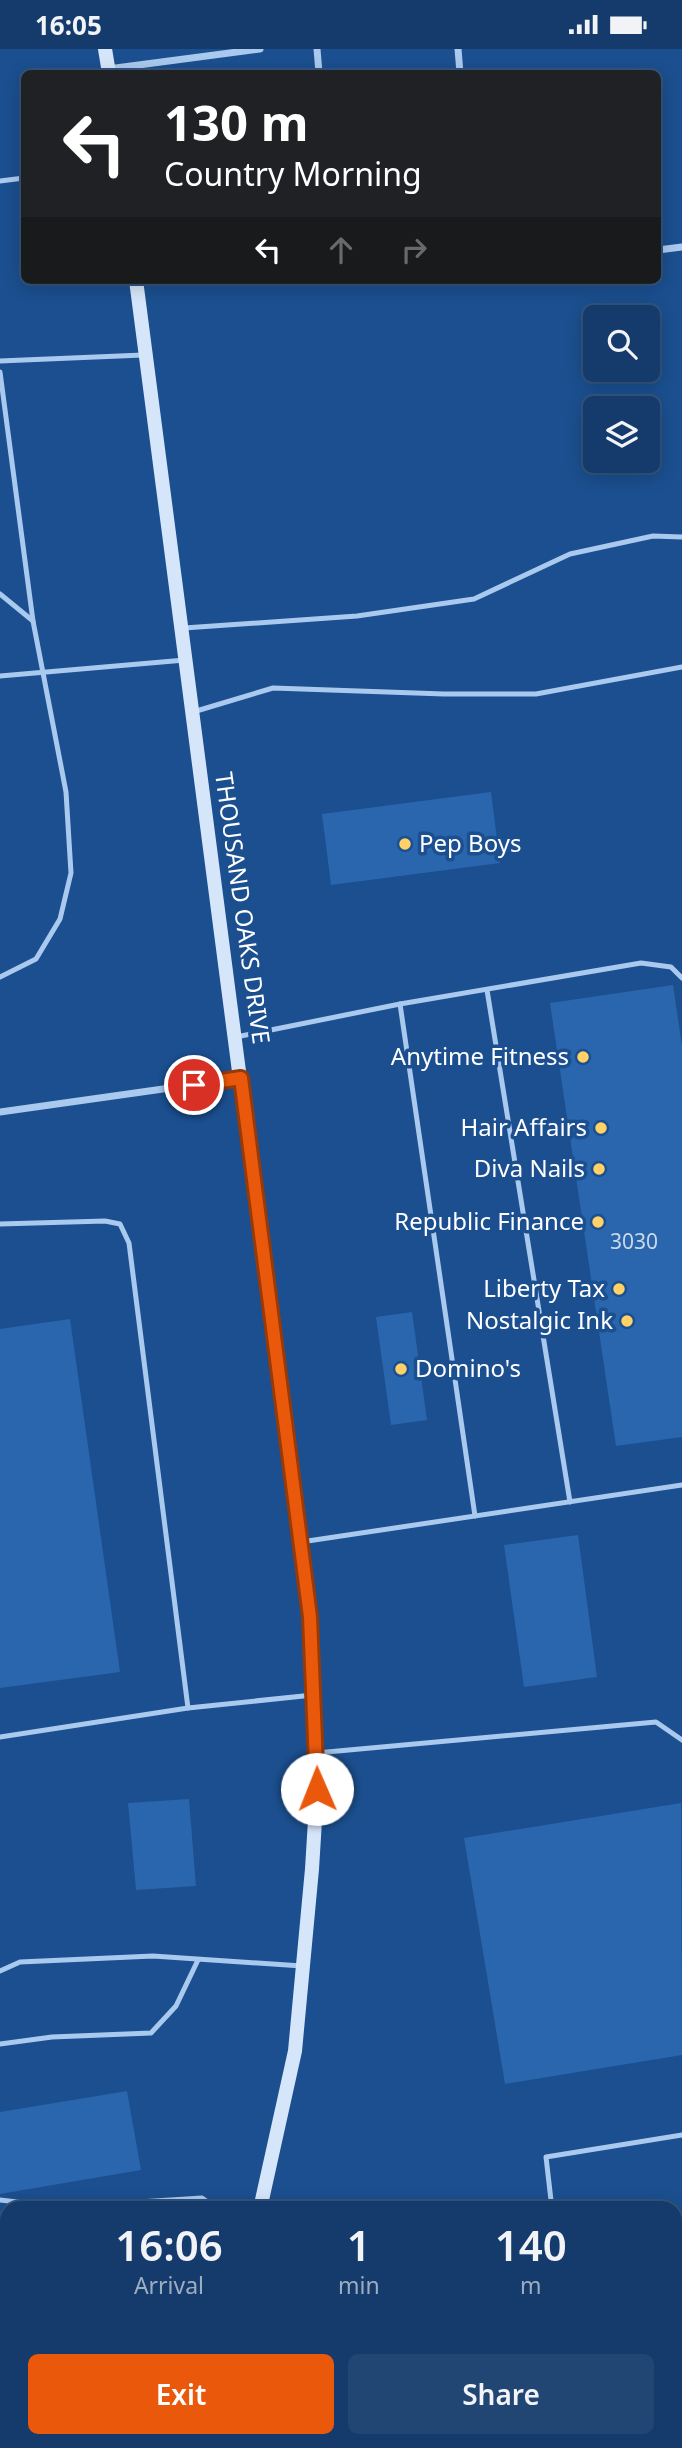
<!DOCTYPE html>
<html lang="en">
<head>
<meta charset="utf-8">
<style>
  :root { --surface:#143b6b; --page:#214673; --text:#f1f3f6; --muted:#9dadc1; --line:#33557e; --accent:#ea580c }
  body { margin:0; font-family:"Noto Sans",sans-serif; background:var(--page); color:var(--text); height:100vh; display:flex; flex-direction:column; font-size:26px; white-space:nowrap }
  * { box-sizing:border-box; margin:0 }
  p { font-size:23px; color:var(--muted) }
  .icon { flex:none; width:38px; height:38px; fill:none; stroke:currentColor; stroke-width:2; stroke-linecap:round; stroke-linejoin:round }
  .map { position:relative; flex:1; overflow:hidden }
  .sheet { position:absolute; left:0px; top:2152px; width:682px; height:247px; display:flex; flex-direction:column; background:var(--surface); border-radius:21px 21px 0 0; box-shadow:0 4px 18px #0003,0 0 0 2px var(--line) }
  .sheet>* { flex:none }
  .top-card { position:absolute; left:21px; top:21px; width:640px; height:214px; border-radius:10px; box-shadow:0 4px 18px #0003,0 0 0 2px var(--line); background:#202124; color:#fff; overflow:hidden }
  .tools { position:absolute; left:583px; top:256px; display:grid; gap:14px }
  .tools a { display:grid; place-items:center; width:77px; height:77px; border-radius:10px; background:var(--surface); box-shadow:0 4px 18px #0003,0 0 0 2px var(--line); font-size:35px }
  .pin { position:absolute; display:grid; place-items:center; width:60px; height:60px; color:#fff; margin:-30px; border:4px solid #fff; border-radius:50%; box-shadow:0 2px 7px #0007 }
  .me { position:absolute; width:77px; margin:-38px; rotate:359deg; stroke-linejoin:round; filter:drop-shadow(0 0 5px #0008) }
  .turn { display:flex; align-items:center; gap:24px; height:147px; padding:0 28px; font-size:32px }
  .turn .icon { width:91px; height:91px; stroke-width:2.5 }
  .turn b { display:block; font-size:49px; line-height:60px }
  .lanes { display:flex; align-items:center; height:66px; padding:0 28px; background:#0003; justify-content:center; gap:35px; direction:ltr }
  .lanes .off { opacity:.35 }
  .eta { display:flex; justify-content:space-evenly; align-items:center; height:119px; text-align:center }
  .eta b { font-size:42px; font-weight:600; line-height:49px }
  .action { display:flex; gap:14px; margin-top:auto; padding:14px 28px }
  .action a { flex:1; height:80px; border-radius:10px; background:var(--accent); color:#fff; font-size:28px; font-weight:600; line-height:80px; text-align:center }
  .action a+a { background:var(--page); color:var(--text) }
  .status { display:flex; justify-content:space-between; align-items:center; height:49px; padding:0 35px; background:var(--surface); direction:ltr }
  .status svg { height:19px; fill:currentColor }
  .map>svg:first-child { display:block }
</style>
</head>
<body>
<div class="status"><b>16:05</b><svg viewBox="0 0 49 12"><path d="M0 12V9h3v3zM5 12V6h3v6zM10 12V3h3v9zM15 12V0h3v12zM26 1h20v11H26zM47 4h2v5h-2z"/></svg></div>
<div class="map">
<svg width="682" height="2399" viewBox="0 0 682 2399">
  <rect width="100%" height="100%" fill="#1b4f8f"/>
  <g fill="#2a66ad">
    <polygon points="491,743 500,814 331,836 322,765"/>
    <polygon points="673,936 682,997 682,1388 616,1397 550,954"/>
    <polygon points="412,1263 427,1371 391,1376 376,1268"/>
    <polygon points="70,1270 120,1623 0,1639 0,1280"/>
    <polygon points="578,1486 597,1628 524,1638 504,1496"/>
    <polygon points="189,1750 196,1837 136,1841 128,1754"/>
    <polygon points="681,1754 682,2006 505,2035 464,1789"/>
    <polygon points="127,2042 141,2121 0,2145 0,2063"/>
  </g>
  <g fill="none" stroke-linecap="round" stroke-linejoin="round">
    <g stroke="#a9c9ee" stroke-width="5">
      <polyline points="0,132 24,129"/>
      <polyline points="0,312 143,306"/>
      <polyline points="0,323 33,572"/>
      <polyline points="0,545 33,572 66,743 71,824 60,870 36,910 0,928"/>
      <polyline points="184,579 357,567 474,550 570,505 653,487 682,488"/>
      <polyline points="0,627 185,611"/>
      <polyline points="193,663 273,639 444,645 536,645 682,618"/>
      <polyline points="487,941 570,1453"/>
      <polyline points="400,955 475,1467"/>
      <polyline points="236,988 400,955 641,914 671,918 682,929"/>
      <polyline points="0,1175 105,1172 120,1175 129,1194 188,1659 313,1646"/>
      <polyline points="301,1493 682,1436"/>
      <polyline points="0,1688 188,1659"/>
      <polyline points="316,1704 656,1673 682,1691"/>
      <polyline points="0,1922 20,1913 153,1907 302,1917"/>
      <polyline points="0,1995 52,1988 151,1984 176,1957 198,1911"/>
      <polyline points="0,2151 60,2158 202,2149 217,2160"/>
      <polyline points="552,2160 546,2108 682,2086"/>
      <polyline points="0,2380 7,2380"/>
      <polyline points="146,2392 163,2399"/>
      <polyline points="228,2392 242,2399"/>
      <polyline points="582,2392 583,2399"/>
      <polyline points="32,2399 35,2392"/>
    </g>
    <g stroke="#a9c9ee" stroke-width="7">
      <polyline points="317,0 319,24"/>
      <polyline points="458,0 460,24"/>
      <polyline points="108,20 260,0"/>
      <polyline points="447,24 460,23"/>
      <polyline points="658,201 682,198"/>
      <polyline points="0,1063 241,1029"/>
      <polyline points="457,2392 458,2399"/>
    </g>
    <g stroke="#d6e6fa" stroke-width="14">
      <polyline points="105,0 109,24"/>
      <polyline points="136,231 310,1568 317,1739 312,1820 295,2002 260,2160"/>
      <polyline points="182,2399 185,2392"/>
    </g>
  </g>
  <g fill="none" stroke-linecap="round" stroke-linejoin="round">
    <defs>
      <polyline id="route" points="194,1036 241,1029 310,1568 317,1740"/>
    </defs>
    <use href="#route" stroke="#983908" stroke-width="18"/>
    <use href="#route" stroke="#ea580c" stroke-width="12"/>
  </g>
  <g fill="#ffd166" stroke="#1b4f8f" stroke-width="2.5">
    <circle cx="405" cy="795" r="7"/>
    <circle cx="583" cy="1008" r="7"/>
    <circle cx="601" cy="1079" r="7"/>
    <circle cx="599" cy="1120" r="7"/>
    <circle cx="598" cy="1173" r="7"/>
    <circle cx="619" cy="1240" r="7"/>
    <circle cx="627" cy="1272" r="7"/>
    <circle cx="401" cy="1320" r="7"/>
  </g>
  <g text-anchor="middle" stroke-width="7" stroke-linejoin="round" paint-order="stroke">
    <g font-size="21" fill="#cad9ea">
      <text x="634" y="1200">3030</text>
    </g>
    <g font-size="24" fill="#fff" stroke="#1b4f8f" text-anchor="end">
      <text x="419" y="803" text-anchor="start">Pep Boys</text>
      <text x="569" y="1016">Anytime Fitness</text>
      <text x="587" y="1087">Hair Affairs</text>
      <text x="585" y="1128">Diva Nails</text>
      <text x="584" y="1181">Republic Finance</text>
      <text x="605" y="1248">Liberty Tax</text>
      <text x="613" y="1280">Nostalgic Ink</text>
      <text x="415" y="1328" text-anchor="start">Domino's</text>
    </g>
    <g font-size="24" fill="#fff" stroke="#1b4f8f">
      <text transform="translate(242 859) rotate(82)" y="8">THOUSAND OAKS DRIVE</text>
    </g>
  </g>
</svg>
<div class="tools">
<a><svg class="icon" aria-label="search" viewBox="0 0 24 24"><circle cx="10" cy="10" r="6"/><path d="M15 15l6 6"/></svg></a>
<a><svg class="icon" aria-label="layers" viewBox="0 0 24 24"><path d="M12 4l9 5-9 5-9-5zM3 14l9 5 9-5"/></svg></a>
</div>
<div class="pin" style="left:194px;top:1036px;background:#d93025"><svg class="icon" aria-label="arrive" viewBox="0 0 24 24"><path d="M6 21V4h12l-3 4 3 4H6"/></svg></div>
<svg class="me" style="left:317px;top:1740px" viewBox="-20 -20 40 40"><circle r="19" fill="#fff"/><path d="M0-13L10 11 0 6-10 11z" fill="#ea580c"/></svg>
<div class="top-card">
<div class="turn"><svg class="icon" aria-label="left" viewBox="0 0 24 24"><path d="M17 20v-9H6M10 6l-5 5 5 5"/></svg><div><b>130 m</b>Country Morning</div></div>
<div class="lanes"><svg class="icon" aria-label="left" viewBox="0 0 24 24"><path d="M17 20v-9H6M10 6l-5 5 5 5"/></svg><svg class="icon off" aria-label="ahead" viewBox="0 0 24 24"><path d="M12 20V5M6 11l6-6 6 6"/></svg><svg class="icon off" aria-label="right" viewBox="0 0 24 24"><path d="M7 20v-9h11M14 6l5 5-5 5"/></svg></div>
</div>
<section class="sheet">
<div class="eta">
<div><b>16:06</b><p>Arrival</p></div>
<div><b>1</b><p>min</p></div>
<div><b>140</b><p>m</p></div>
</div>
<div class="action"><a>Exit</a><a>Share</a></div>
</section>
</div>
</body>
</html>
